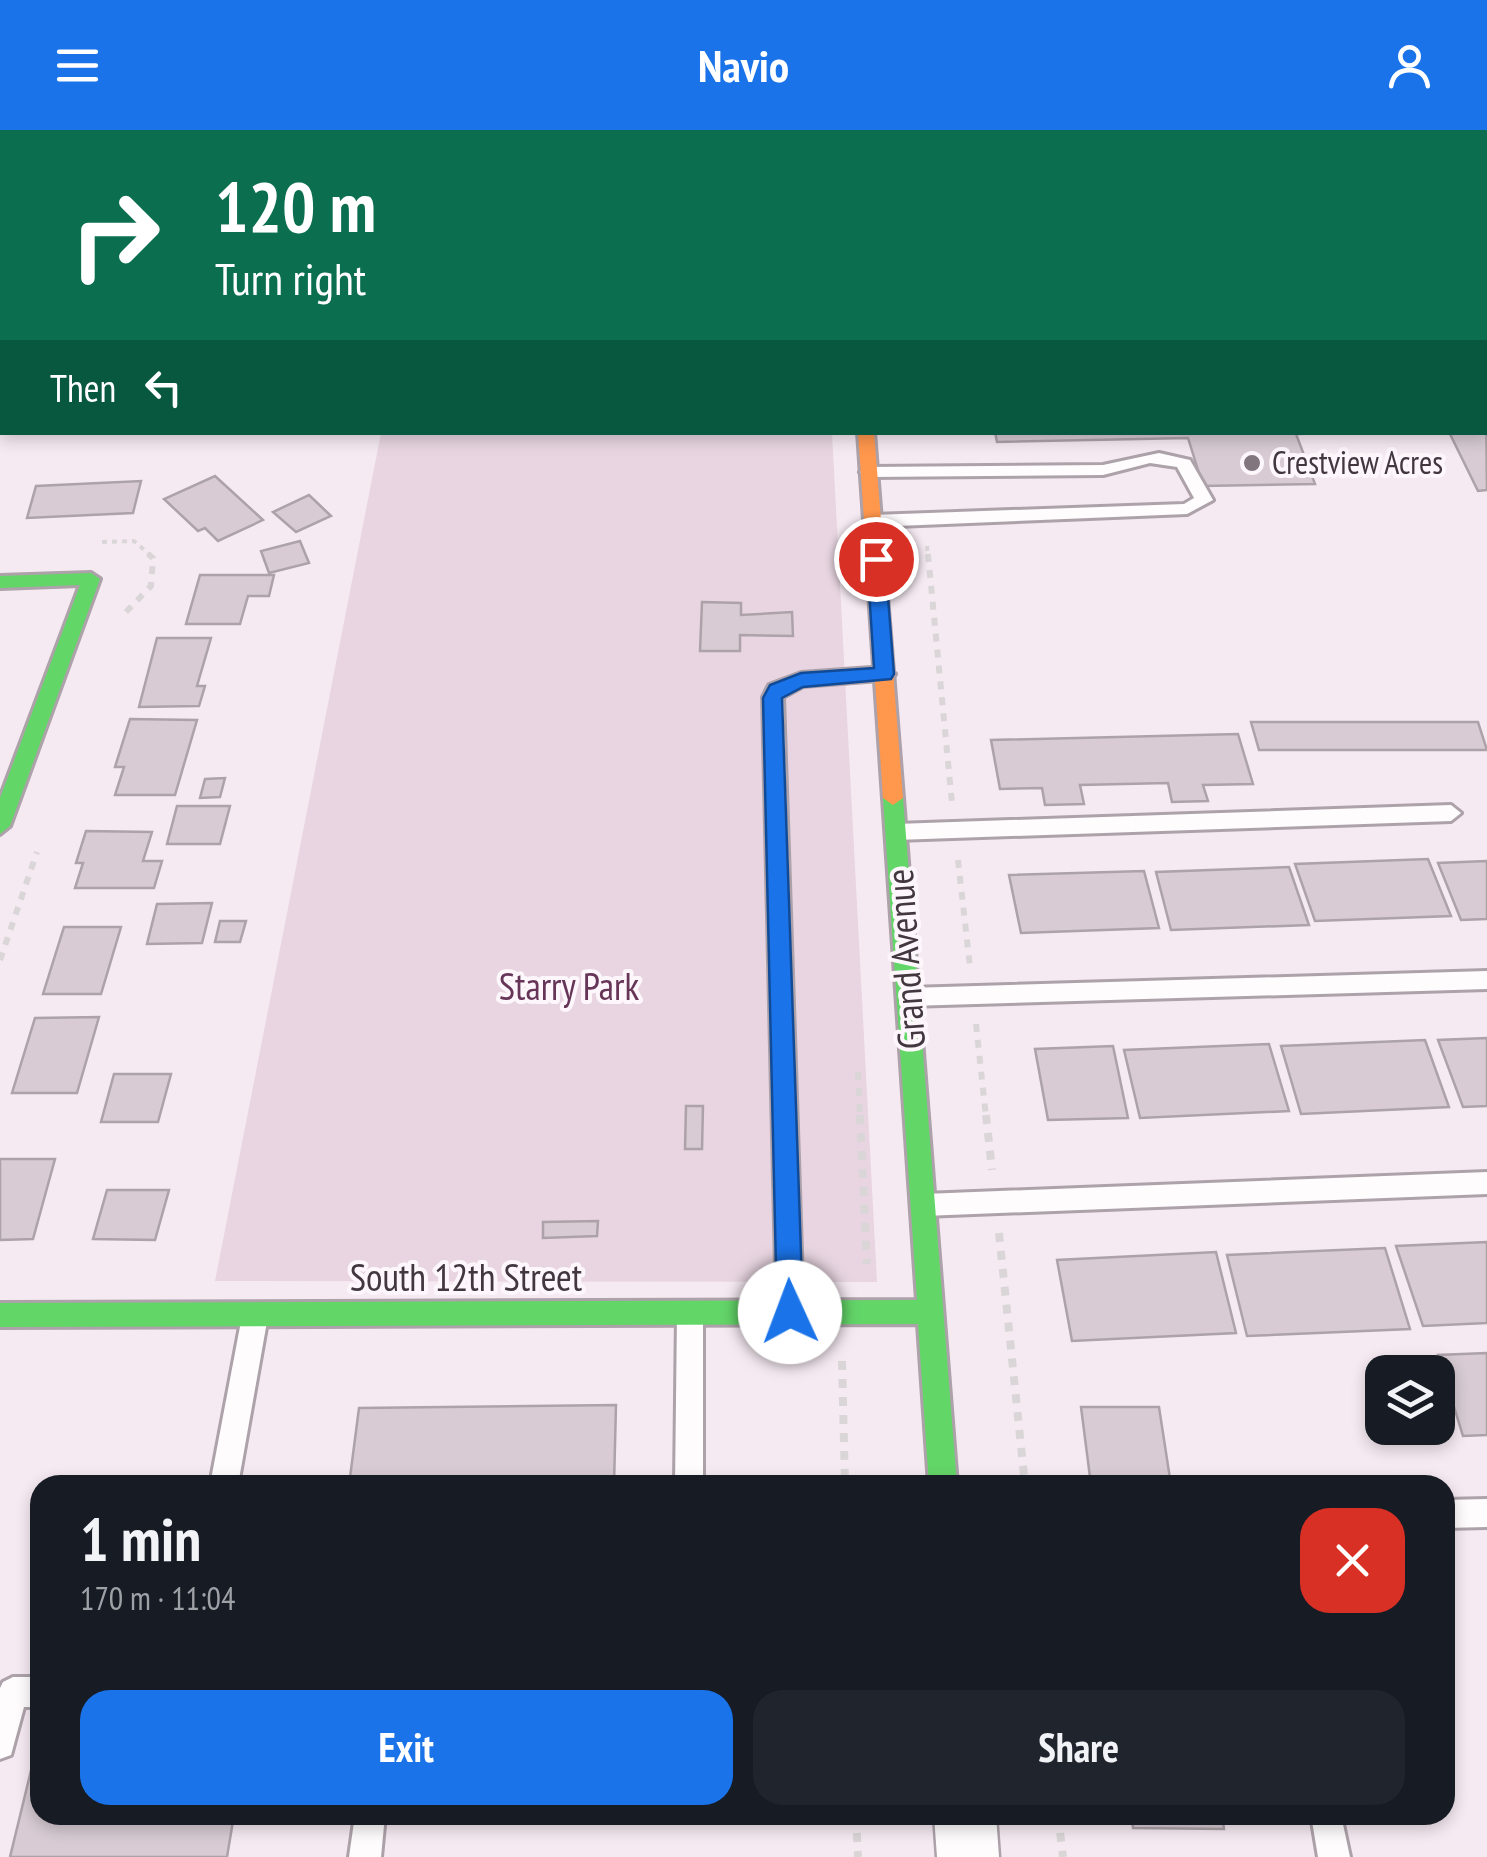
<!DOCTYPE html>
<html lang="en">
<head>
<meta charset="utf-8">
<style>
  :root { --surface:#171b24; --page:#20242c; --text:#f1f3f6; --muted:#9ea1a6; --accent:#1a73e8 }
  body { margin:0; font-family:"PT Sans Narrow",sans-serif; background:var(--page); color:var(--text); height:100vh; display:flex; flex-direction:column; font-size:38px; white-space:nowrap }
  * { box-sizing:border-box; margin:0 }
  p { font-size:32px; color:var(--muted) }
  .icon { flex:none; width:55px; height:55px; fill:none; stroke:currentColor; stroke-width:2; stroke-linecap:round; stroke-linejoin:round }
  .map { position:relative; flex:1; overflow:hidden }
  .panel { position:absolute; left:30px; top:1345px; width:1425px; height:350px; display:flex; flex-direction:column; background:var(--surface); border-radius:30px; box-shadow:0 5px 15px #0003 }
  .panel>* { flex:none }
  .banner { position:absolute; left:0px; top:0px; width:1488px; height:305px; box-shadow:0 5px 15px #0003; background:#0b6e4f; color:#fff; overflow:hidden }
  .controls { position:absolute; left:1365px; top:1225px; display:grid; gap:20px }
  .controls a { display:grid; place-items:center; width:90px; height:90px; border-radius:20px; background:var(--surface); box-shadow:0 5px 15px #0003; font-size:50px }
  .pin { position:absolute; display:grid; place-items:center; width:85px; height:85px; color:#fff; margin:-42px; border:5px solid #fff; border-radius:50%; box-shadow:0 2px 10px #0007 }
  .me { position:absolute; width:110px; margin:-55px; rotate:358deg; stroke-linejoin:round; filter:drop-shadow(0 0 8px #0008) }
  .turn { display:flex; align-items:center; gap:35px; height:210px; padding:0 50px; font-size:45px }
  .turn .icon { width:130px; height:130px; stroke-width:2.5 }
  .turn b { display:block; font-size:70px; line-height:85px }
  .then { display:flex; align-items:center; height:95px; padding:0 50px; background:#0003; gap:20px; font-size:38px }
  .round { display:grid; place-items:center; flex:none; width:105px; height:105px; border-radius:30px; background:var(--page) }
  .overview { display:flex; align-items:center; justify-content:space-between; height:170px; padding:0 50px }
  h1 { font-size:60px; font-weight:700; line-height:75px }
  .cta { display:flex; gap:20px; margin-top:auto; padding:20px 50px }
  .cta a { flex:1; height:115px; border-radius:30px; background:var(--accent); color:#fff; font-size:40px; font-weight:700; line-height:115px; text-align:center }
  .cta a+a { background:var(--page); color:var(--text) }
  header { display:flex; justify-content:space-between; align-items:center; height:130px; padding:0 50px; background:var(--accent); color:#fff; font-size:45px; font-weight:700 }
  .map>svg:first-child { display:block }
</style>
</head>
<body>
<header><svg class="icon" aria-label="menu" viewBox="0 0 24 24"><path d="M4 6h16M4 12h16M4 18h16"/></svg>Navio<svg class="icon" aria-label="person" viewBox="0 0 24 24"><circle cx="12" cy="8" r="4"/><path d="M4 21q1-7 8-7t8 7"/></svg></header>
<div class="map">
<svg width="1487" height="1727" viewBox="0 0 1487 1727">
  <rect width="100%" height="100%" fill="#f6eaf2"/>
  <polygon fill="#e8d5e1" points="381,303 832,303 877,1152 215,1151"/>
  <g fill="#d8cbd3" stroke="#ada2a9" stroke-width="2.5">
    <polygon points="1485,222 1487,360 1478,361 1449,302 1485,302"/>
    <polygon points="995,302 1369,302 1296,304 1315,354 1203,356 1188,308 997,312"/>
    <polygon points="215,346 263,390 218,411 205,398 198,401 164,369"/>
    <polygon points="141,351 133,383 27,388 36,356"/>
    <polygon points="309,365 331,386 296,402 273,382"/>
    <polygon points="300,411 309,433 269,443 261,421"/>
    <polygon points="200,445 274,445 269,466 248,466 240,494 186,494"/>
    <polygon points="702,472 741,473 741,485 792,482 793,506 740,505 740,521 700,521"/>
    <polygon points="157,508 211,508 197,556 205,556 199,576 139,577"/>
    <polygon points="130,589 197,590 175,665 115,665 124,637 115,637"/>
    <polygon points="1251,592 1478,592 1487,620 1259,620"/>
    <polygon points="1238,604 1253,654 1203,655 1208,671 1172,672 1168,653 1080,655 1084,674 1045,675 1042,658 1000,659 991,610"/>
    <polygon points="225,648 220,667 200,668 205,649"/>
    <polygon points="177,676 230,676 220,714 167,714"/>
    <polygon points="86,701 152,702 143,731 162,731 154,758 75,758 83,733 76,733"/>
    <polygon points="1428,729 1451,786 1315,791 1295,734"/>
    <polygon points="1487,731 1487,789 1461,790 1438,733"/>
    <polygon points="1289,737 1309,795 1171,800 1156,742"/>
    <polygon points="1144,741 1159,798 1021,803 1009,745"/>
    <polygon points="212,773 202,813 147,814 157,774"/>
    <polygon points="220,791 246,791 240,812 215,812"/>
    <polygon points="64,797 121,797 101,864 43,864"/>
    <polygon points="99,887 77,963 12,963 35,888"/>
    <polygon points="1487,908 1487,976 1463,977 1438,910"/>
    <polygon points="1425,910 1449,977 1301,984 1281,916"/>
    <polygon points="1269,914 1289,981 1140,988 1124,920"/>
    <polygon points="1113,916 1128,988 1048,990 1035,919"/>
    <polygon points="114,944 171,944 158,992 101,992"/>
    <polygon points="686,976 703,976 702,1019 685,1019"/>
    <polygon points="0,1029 55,1029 33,1109 0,1110"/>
    <polygon points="107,1060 169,1060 155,1110 93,1109"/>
    <polygon points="598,1091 597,1106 543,1108 543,1092"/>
    <polygon points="1487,1112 1487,1193 1423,1196 1396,1116"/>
    <polygon points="1385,1118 1410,1199 1247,1206 1227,1125"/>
    <polygon points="1216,1122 1236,1203 1072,1211 1057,1130"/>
    <polygon points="1487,1223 1487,1305 1463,1306 1438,1225"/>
    <polygon points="616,1275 614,1355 349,1355 359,1278"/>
    <polygon points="1081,1277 1159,1277 1171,1355 1091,1355"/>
    <polygon points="36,1620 40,1620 40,1685 234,1685 227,1727 10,1727"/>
    <polygon points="1132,1685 1222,1685 1224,1699 1133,1698"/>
  </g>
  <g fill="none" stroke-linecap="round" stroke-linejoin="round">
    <defs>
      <g id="lane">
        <polygon points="1159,323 1190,330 1213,370 1187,384 873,397 864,391 873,385 1184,374 1194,368 1177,337 1150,333 1103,345 869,347 860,342 869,337 1103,335"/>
        <polygon points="885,537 895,544 892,549 803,556 783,567 803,1182 799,1190 790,1194 781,1190 777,1182 763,567 769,555 801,543"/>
        <polygon points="1451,675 1461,683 1451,691 896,710 886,702 896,694"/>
        <polygon points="1487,841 1487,859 909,876 901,873 898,867 901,861 909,858"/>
        <polygon points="1487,1042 1487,1064 924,1086 915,1083 912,1075 915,1067 924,1064"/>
        <polygon points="690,1172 699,1176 703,1184 703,1355 675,1355 677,1184 681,1176"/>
        <polygon points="255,1174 264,1178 268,1186 238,1355 210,1355 242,1186 246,1178"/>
        <polygon points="1487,1369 1487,1397 1445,1398 1445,1370"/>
        <polygon points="13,1547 40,1547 40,1577 24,1577 11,1625 0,1629 0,1558 3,1552"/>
        <polygon points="355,1685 385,1685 381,1727 349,1727"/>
        <polygon points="1311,1685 1341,1685 1350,1727 1318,1727"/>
      </g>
      <g id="street">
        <polygon points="829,0 857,0 858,2 831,2"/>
        <polygon points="1193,0 1221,0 1222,2 1195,2"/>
        <rect x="1485" y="139" width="2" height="18"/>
        <rect x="0" y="178" width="2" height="18"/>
        <polygon points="934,1685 996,1685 999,1727 937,1727"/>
      </g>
      <g id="fast">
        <polygon points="91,443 100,449 10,696 0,704 0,668 80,455 0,458 0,446"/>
        <polygon points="893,661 903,668 957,1355 929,1355 918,1194 0,1197 0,1173 917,1170 883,668"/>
      </g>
      <polygon id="slow" points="858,302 874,302 903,668 893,675 883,668"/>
    </defs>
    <use href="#lane" stroke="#ada2a9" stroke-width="6"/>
    <use href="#street" stroke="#ada2a9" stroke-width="5"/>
    <use href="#fast" stroke="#ada2a9" stroke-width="6"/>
    <use href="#slow" stroke="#ada2a9" stroke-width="6"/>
    <g stroke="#dad6d8" stroke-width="4" stroke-dasharray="5 5" stroke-linecap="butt">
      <polyline points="102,412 134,411 151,426"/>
      <polyline points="927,416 928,426"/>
    </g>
    <g stroke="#dad6d8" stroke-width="6" stroke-dasharray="8 8" stroke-linecap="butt">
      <polyline points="928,424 952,673"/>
      <polyline points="126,482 151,456 153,428 148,424"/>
      <polyline points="958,730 970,837"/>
      <polyline points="0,830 37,722"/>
      <polyline points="976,894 986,987"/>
      <polyline points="858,942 860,987"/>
    </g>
    <g stroke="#dad6d8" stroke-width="8" stroke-dasharray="9 9" stroke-linecap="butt">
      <polyline points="860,985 867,1134"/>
      <polyline points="986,985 992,1040"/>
      <polyline points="999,1103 1025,1355"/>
      <polyline points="842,1231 845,1355"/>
      <polyline points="856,1685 858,1727"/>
      <polyline points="1058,1685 1063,1727"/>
    </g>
    <use href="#lane" fill="#fefcfd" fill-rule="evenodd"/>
    <use href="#street" fill="#fefcfd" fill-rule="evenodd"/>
    <use href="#fast" fill="#63d668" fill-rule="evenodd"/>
    <use href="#slow" fill="#ff974d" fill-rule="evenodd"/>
  </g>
  <polygon fill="#1a73e8" stroke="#114b97" stroke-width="2.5" points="876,423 885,429 894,544 891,549 803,557 782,568 803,1182 799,1191 790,1194 781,1191 777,1182 763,568 770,555 801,543 874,538 867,429"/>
  <circle fill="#81767d" stroke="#fdf7fb" stroke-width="4" cx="1252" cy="333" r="10"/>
  <g text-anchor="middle" stroke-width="8" stroke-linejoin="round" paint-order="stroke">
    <g font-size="32" fill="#42373e" stroke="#fdf7fb" text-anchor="start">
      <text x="1272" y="344">Crestview Acres</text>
    </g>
    <g font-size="38" fill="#42373e" stroke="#fdf7fb">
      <text transform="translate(906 829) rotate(-94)" y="13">Grand Avenue</text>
      <text x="466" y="1161">South 12th Street</text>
    </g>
    <g font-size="38" fill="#663557" stroke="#fdf7fb">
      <text x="569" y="870">Starry Park</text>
    </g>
  </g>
</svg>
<div class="controls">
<a><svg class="icon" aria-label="layers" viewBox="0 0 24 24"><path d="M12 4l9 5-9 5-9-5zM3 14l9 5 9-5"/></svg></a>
</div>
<div class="pin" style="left:876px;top:429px;background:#d93025"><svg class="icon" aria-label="arrive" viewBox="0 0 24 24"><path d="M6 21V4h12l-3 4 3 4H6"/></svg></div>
<svg class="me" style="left:790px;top:1182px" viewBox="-20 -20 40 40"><circle r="19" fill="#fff"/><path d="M0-13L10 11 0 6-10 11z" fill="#1a73e8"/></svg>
<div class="banner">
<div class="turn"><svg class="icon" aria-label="right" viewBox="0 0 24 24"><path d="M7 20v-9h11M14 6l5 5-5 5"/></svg><div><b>120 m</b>Turn right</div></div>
<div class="then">Then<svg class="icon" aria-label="left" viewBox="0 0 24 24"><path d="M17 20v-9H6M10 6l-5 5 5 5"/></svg></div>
</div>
<section class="panel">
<div class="overview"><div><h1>1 min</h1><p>170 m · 11:04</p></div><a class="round" style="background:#d93025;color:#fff"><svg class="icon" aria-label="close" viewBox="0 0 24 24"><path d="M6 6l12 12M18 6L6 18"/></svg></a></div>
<div class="cta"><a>Exit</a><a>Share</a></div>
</section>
</div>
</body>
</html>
